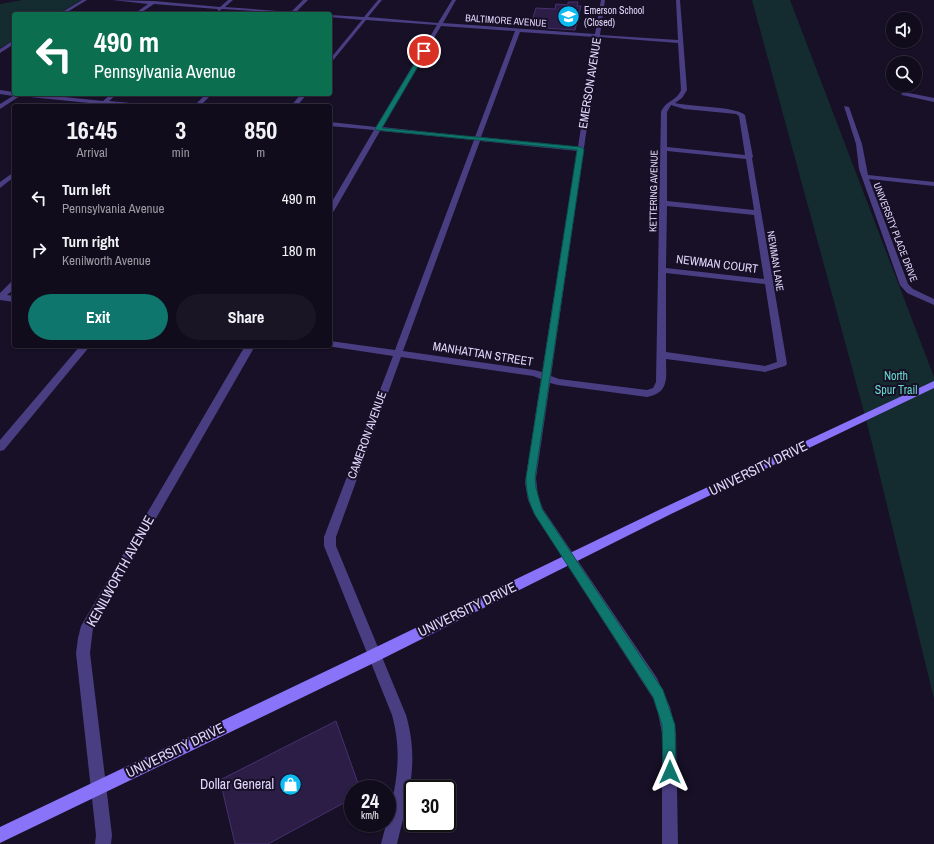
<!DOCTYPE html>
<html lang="en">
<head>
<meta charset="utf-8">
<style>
  :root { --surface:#110c1c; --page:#1a1525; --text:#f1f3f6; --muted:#9c9ba3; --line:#302c3b; --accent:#0f766e }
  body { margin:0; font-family:"Archivo Narrow",sans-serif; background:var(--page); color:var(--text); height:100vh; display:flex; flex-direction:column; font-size:15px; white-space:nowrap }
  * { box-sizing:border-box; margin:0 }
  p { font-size:13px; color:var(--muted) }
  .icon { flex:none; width:22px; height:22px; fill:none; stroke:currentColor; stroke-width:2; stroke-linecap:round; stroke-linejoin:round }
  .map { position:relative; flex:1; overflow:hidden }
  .sheet { position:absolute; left:12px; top:104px; width:320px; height:244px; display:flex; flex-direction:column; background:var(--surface); border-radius:4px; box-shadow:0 1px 3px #0004,0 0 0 1px var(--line) }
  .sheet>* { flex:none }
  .banner { position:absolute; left:12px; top:12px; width:320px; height:84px; border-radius:4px; box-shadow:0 1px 3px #0004,0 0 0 1px var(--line); background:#0b6e4f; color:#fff; overflow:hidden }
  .buttons { position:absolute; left:886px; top:12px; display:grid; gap:8px }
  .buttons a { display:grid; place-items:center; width:36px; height:36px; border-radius:50%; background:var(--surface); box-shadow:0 1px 3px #0004,0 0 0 1px var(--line); font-size:20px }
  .speed { position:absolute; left:344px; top:780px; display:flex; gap:8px; font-size:20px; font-weight:700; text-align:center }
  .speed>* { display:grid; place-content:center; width:52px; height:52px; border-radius:50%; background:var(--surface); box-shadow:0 1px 3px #0004,0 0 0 1px var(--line); line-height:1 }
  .speed small { font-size:10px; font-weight:400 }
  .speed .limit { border:2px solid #111; border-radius:6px; background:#fff; color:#111 }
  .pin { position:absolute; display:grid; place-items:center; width:34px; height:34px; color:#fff; margin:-17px; border:2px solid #fff; border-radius:50%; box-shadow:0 1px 4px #0007 }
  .me { position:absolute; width:44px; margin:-22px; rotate:0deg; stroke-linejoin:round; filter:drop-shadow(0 0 3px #0008) }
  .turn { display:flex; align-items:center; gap:14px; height:84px; padding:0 16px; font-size:18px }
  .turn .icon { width:52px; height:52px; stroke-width:2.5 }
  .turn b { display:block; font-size:28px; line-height:34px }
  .eta { display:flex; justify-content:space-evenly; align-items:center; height:68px; text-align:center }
  .eta b { font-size:24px; font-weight:700; line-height:28px }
  .button { display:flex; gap:8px; margin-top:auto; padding:8px 16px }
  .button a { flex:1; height:46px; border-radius:24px; background:var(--accent); color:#fff; font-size:16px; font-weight:700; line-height:46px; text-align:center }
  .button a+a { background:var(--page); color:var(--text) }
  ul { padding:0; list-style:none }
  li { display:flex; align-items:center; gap:12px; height:52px; padding:0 16px }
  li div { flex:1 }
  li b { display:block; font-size:15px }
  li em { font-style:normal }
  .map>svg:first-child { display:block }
</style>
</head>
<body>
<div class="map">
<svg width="934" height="844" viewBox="0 0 934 844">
  <rect width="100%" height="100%" fill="#171026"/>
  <g fill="#142c2f">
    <polygon points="22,0 81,0 58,14 14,14 14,40 0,48 0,4"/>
    <polygon points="752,0 790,0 934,377 934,699 867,423"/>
  </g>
  <g fill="#2b1d46" stroke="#463171">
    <polygon points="568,2 578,2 577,6 581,6 575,30 530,27 536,8 555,9 556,4 568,5"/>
    <polygon points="336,721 360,789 353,789 353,798 268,844 235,844 220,780"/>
  </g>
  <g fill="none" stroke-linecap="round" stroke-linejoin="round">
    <g fill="#4a3e82" fill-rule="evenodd">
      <polygon points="82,0 87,0 64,14 59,14"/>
      <polygon points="112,0 154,1 220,7 228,0 233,0 225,7 291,12 303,0 308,0 296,12 303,14 222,9 219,11 217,9 154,4 139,14 134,14 148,4"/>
      <path d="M 378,0 L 382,0 L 368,17 L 438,23 L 452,0 L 456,0 L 443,23 L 595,34 L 601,0 L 605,0 L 600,35 L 678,40 L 676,0 L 680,0 L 687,90 L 682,98 L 675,103 C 691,107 735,106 745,115 L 753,157 L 752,158 L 787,364 L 785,366 L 765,372 L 666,359 C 666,377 670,393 647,397 L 558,385 L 550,383 L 536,478 L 538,496 L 543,509 L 657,678 L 670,707 L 676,733 L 678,844 L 662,844 L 662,733 L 658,713 L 654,700 L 535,515 L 528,500 L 525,483 L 541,379 L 533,376 L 401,357 L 336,537 L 336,546 L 406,715 C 420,763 408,798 397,844 L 381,844 C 393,798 405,763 392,715 L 324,546 L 324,537 L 393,356 L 327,346 L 330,346 L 330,341 L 395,350 L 474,140 L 380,131 L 334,211 L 330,213 L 330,205 L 374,130 L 330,126 L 330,122 L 376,127 L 437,25 L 366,20 L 330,64 L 330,59 L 362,20 L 330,17 L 330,15 L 364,17 ZM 441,26 L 515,31 L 475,137 L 382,127 ZM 520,32 L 595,37 L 578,147 L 481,137 ZM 600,37 L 678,43 L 681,90 C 677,101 666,100 661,112 L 656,382 L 653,388 L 647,390 L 559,379 L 551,376 ZM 671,105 L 684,109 L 736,114 L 739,116 L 745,155 L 667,147 L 667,112 ZM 480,141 L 577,151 L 542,372 L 534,370 L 403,351 ZM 667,151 L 746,159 L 754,210 L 667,201 ZM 667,206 L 754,215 L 764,279 L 666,268 ZM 666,273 L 765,284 L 777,362 L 765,366 L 666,352 Z"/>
      <polygon points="14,40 14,44 0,53 0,49"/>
      <polygon points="0,90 14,92 14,94 36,94 103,101 111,94 117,94 109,101 141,104 144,106 105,104 99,106 99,104 20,96 0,109 0,104 13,96 0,94"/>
      <polygon points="904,92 934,98 934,102 902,95 901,94"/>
      <polygon points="206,94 212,94 200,106 194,106"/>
      <polygon points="301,94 307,94 297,106 291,106"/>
      <polygon points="844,106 849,107 862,144 868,175 934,182 934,186 869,179 908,284 913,289 934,299 934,305 907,293 900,285 859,169 856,144"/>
      <polygon points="14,172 14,177 0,188 0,182"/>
      <polygon points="14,281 14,289 7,295 14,296 14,302 0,300 0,293 11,282"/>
      <polygon points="80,346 90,346 4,450 0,451 0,440"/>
      <polygon points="245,346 255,346 93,628 90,653 112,835 111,844 95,844 96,835 76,653 78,638 81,626"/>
    </g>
    <polygon fill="#8973f8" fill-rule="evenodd" points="934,381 934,388 671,514 380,660 0,843 0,827 370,650 663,508"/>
  </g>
  <path fill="#0f766e" stroke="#0a4d48" d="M 424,49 L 427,51 L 382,128 L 581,147 L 584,149 L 535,478 L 536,488 L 542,509 L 663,690 L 675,725 L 676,772 L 674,776 L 670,778 L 665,776 L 663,772 L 662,725 L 653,697 L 535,515 C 529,503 526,492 526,478 L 577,150 L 376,130 L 375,129 L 422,51 Z"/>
  <defs>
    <symbol id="school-disc" viewBox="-11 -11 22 22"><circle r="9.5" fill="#0dbbf3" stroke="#171026"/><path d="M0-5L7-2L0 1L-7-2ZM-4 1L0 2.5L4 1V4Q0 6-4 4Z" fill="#fff"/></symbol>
    <symbol id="shop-disc" viewBox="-11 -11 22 22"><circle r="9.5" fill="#0dbbf3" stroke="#171026"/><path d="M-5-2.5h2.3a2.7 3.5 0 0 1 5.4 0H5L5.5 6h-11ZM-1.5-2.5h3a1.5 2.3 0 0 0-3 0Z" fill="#fff"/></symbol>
  </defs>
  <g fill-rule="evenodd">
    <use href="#school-disc" x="556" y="4" width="25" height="25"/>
    <use href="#shop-disc" x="278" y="772" width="25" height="25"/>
  </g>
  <g text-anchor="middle" stroke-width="4" stroke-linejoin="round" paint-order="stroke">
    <g font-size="10" fill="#e1d7fd" stroke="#171026" text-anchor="start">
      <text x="584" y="14">Emerson School<tspan x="584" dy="12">(Closed)</tspan></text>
    </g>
    <g font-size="10" fill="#e1d7fd" stroke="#171026">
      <text transform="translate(506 20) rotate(4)" y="4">BALTIMORE AVENUE</text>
      <text transform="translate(653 191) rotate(-89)" y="4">KETTERING AVENUE</text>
      <text transform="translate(896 232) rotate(69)" y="4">UNIVERSITY PLACE DRIVE</text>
      <text transform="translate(776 261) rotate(81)" y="4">NEWMAN LANE</text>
    </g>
    <g font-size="12" fill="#e1d7fd" stroke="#171026">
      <text transform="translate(590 83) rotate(-81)" y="4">EMERSON AVENUE</text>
      <text transform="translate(717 264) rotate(7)" y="4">NEWMAN COURT</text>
      <text transform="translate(483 354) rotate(9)" y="4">MANHATTAN STREET</text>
      <text transform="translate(367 435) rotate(-70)" y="4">CAMERON AVENUE</text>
    </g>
    <g font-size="12" fill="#66dace" stroke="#171026">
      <text x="896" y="380">North<tspan x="896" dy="14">Spur Trail</tspan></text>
    </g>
    <g font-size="14" fill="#e1d7fd" stroke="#171026">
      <text transform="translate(758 468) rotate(-26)" y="5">UNIVERSITY DRIVE</text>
      <text transform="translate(120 571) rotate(-61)" y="5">KENILWORTH AVENUE</text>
      <text transform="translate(467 609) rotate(-26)" y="5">UNIVERSITY DRIVE</text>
      <text transform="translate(175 750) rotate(-26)" y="5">UNIVERSITY DRIVE</text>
    </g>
    <g font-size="14" fill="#e1d7fd" stroke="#171026" text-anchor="end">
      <text x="274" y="789">Dollar General</text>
    </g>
  </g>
</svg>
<div class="buttons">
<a><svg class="icon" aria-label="sound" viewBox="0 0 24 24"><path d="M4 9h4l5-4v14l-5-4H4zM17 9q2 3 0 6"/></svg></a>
<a><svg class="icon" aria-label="search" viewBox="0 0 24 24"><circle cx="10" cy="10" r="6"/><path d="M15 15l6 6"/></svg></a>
</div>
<div class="speed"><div>24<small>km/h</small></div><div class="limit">30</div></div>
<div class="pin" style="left:424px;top:51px;background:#d93025"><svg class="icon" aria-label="arrive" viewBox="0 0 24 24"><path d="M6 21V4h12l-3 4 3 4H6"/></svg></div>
<svg class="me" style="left:670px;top:772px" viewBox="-20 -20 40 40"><path d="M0-17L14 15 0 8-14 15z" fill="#0f766e" stroke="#fff" stroke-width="4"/></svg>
<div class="banner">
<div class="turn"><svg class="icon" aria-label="left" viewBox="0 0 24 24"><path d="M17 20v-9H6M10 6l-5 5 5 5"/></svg><div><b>490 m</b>Pennsylvania Avenue</div></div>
</div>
<section class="sheet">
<div class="eta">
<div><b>16:45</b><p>Arrival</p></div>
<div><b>3</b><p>min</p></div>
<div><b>850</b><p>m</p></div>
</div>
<ul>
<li><svg class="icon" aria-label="left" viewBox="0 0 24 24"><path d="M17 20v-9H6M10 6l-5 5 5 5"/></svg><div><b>Turn left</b><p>Pennsylvania Avenue</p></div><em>490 m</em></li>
<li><svg class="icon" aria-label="right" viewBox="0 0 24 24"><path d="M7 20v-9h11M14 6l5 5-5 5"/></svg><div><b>Turn right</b><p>Kenilworth Avenue</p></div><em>180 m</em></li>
</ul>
<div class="button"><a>Exit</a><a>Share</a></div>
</section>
</div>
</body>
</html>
